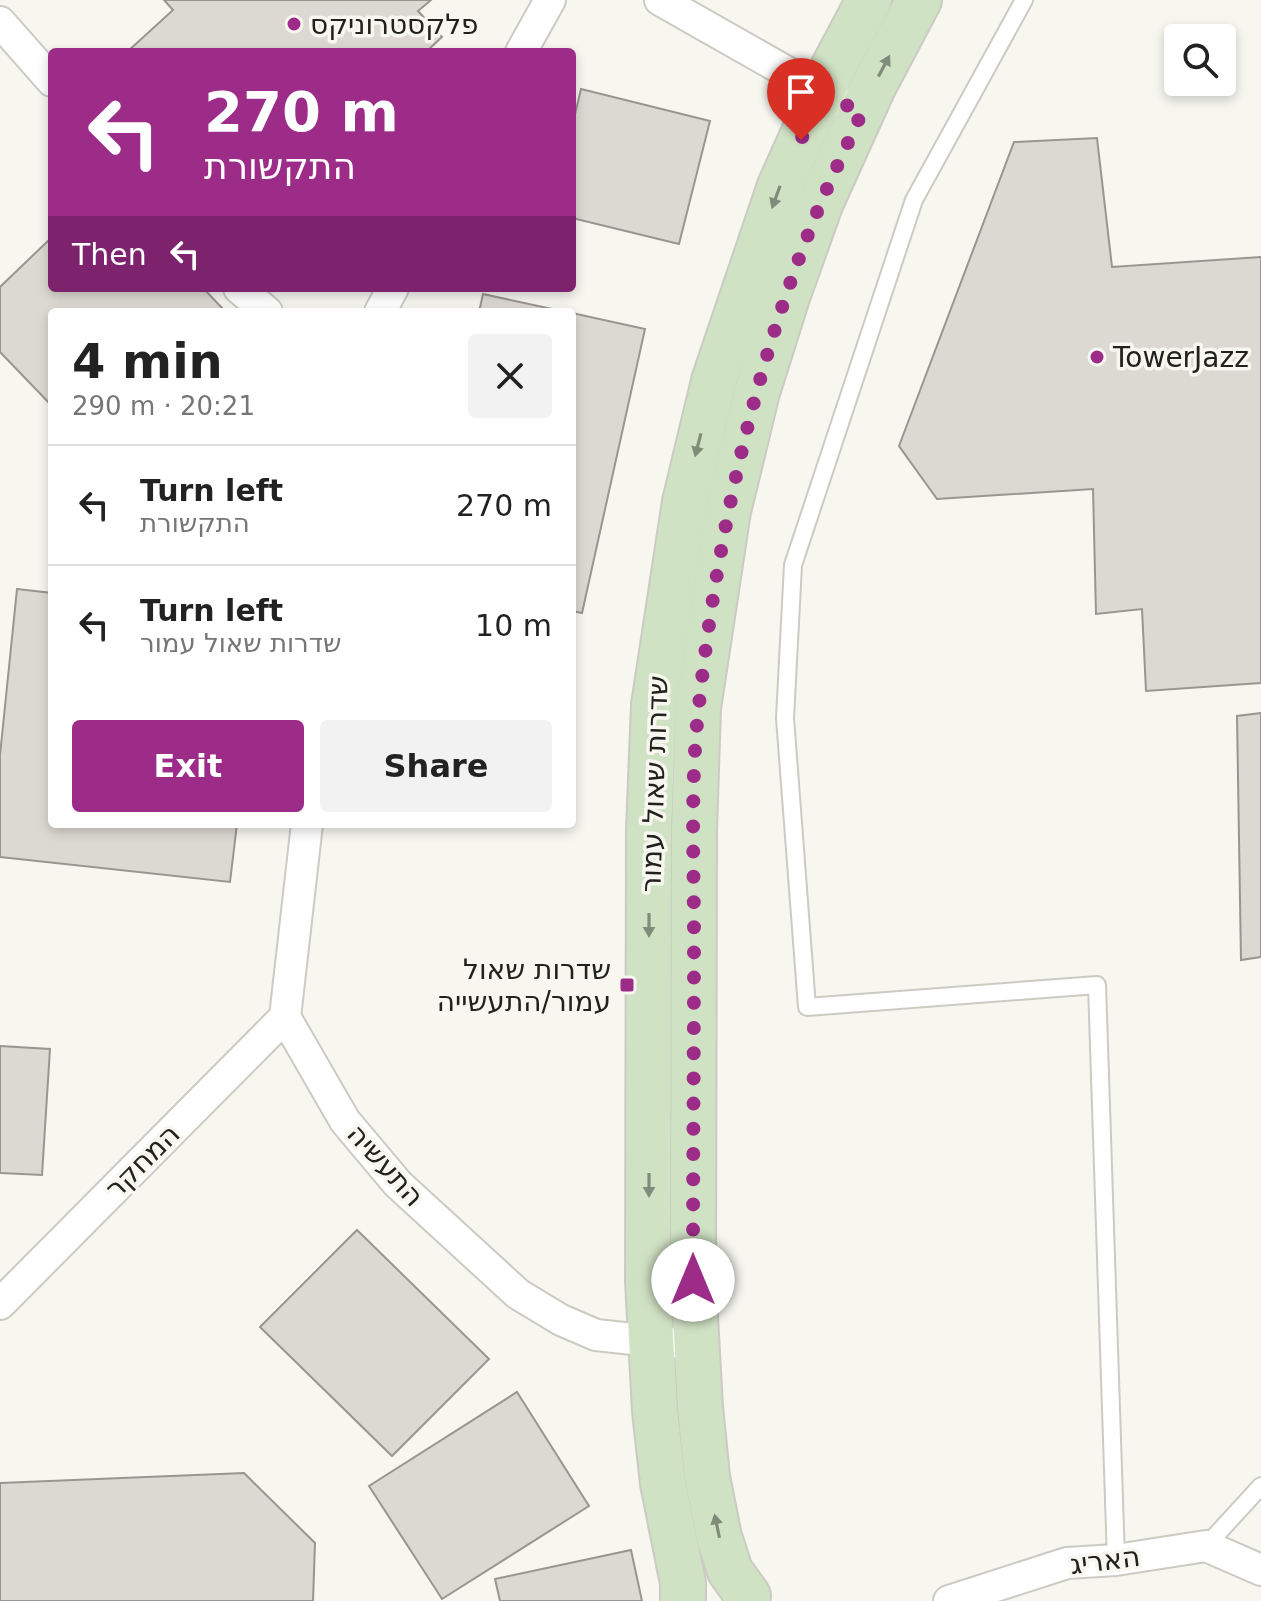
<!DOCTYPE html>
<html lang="en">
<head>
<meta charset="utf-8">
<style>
  :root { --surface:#fff; --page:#f2f2f2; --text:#222; --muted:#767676; --line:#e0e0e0; --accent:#9d2c89 }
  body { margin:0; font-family:"DejaVu Sans",Heebo,sans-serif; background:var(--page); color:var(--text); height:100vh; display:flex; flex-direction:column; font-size:30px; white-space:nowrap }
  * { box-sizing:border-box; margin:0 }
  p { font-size:26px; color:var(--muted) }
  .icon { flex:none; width:44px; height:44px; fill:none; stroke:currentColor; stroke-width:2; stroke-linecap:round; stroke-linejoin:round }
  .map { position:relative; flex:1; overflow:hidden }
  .side { position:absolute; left:48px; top:308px; width:528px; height:520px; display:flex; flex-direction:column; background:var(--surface); border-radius:8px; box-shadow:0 4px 12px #0003 }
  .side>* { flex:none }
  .guide { position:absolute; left:48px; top:48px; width:528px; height:244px; border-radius:8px; box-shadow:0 4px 12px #0003; background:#9d2c89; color:#fff; overflow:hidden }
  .buttons { position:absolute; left:1164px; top:24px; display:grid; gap:16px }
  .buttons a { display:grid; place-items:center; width:72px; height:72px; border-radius:8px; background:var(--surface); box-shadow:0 4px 12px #0003; font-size:40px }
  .pin { position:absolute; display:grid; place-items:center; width:68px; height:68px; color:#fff; margin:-82px -34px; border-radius:50% 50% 50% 0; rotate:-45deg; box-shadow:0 0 8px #0007 }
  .pin .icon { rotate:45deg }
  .me { position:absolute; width:88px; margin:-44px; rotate:0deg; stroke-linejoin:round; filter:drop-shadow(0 0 6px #0008) }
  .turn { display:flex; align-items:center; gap:28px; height:168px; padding:0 24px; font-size:36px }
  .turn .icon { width:104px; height:104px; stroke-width:2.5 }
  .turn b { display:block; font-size:56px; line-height:68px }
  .then { display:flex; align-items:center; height:76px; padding:0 24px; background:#0003; gap:16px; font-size:30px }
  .round { display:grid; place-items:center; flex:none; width:84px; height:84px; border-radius:8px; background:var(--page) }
  .head { display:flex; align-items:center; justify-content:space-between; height:136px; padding:0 24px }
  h1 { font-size:48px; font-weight:700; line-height:60px }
  .cta { display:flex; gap:16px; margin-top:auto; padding:16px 24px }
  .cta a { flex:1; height:92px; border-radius:8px; background:var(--accent); color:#fff; font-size:32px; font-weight:700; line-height:92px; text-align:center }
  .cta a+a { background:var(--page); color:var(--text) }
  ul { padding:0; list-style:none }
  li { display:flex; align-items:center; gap:24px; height:120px; padding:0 24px; border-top:2px solid var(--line) }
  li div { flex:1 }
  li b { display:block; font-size:30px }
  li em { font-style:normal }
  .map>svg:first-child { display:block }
</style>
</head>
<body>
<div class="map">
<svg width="1261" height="1601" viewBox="0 0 1261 1601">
  <rect width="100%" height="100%" fill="#f7f7f0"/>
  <g fill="#dcd9d2" stroke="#99958f" stroke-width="2">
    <polygon points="164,0 431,0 418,11 442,37 426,52 127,52 173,10"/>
    <polygon points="581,89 710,121 679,244 572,218 572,127"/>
    <polygon points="1097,138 1112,267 1261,257 1261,683 1146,691 1142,609 1096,614 1093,489 937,499 899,446 1014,142"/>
    <polygon points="52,237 52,288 203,288 226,312 52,312 52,406 0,352 0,287"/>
    <polygon points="483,294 566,312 479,312"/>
    <polygon points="572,313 645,329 582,613 572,611"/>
    <polygon points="17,589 52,593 52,824 237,824 230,882 0,857 0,755"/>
    <polygon points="1261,713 1261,957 1241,960 1237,716"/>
    <polygon points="0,1046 50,1049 42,1175 0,1173"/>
    <polygon points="357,1230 489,1359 392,1456 260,1327"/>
    <polygon points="517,1392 589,1506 442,1599 369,1486"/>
    <polygon points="244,1473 315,1543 313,1601 0,1601 0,1483"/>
    <polygon points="631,1550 642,1601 500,1601 495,1579"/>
  </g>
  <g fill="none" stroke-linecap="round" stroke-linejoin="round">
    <defs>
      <g id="lane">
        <polyline points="1024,0 914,200 793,565 785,718 807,1007 1097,985 1116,1560"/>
        <polyline points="1206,1546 1261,1486"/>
      </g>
      <g id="street">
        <polyline points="660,0 838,101"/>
        <polyline points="0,22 52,81"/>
        <polyline points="521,52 550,0"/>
        <polyline points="239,288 267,312"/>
        <polyline points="380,312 393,288"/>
        <polyline points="307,824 285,1017 345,1121 398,1184 518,1294 561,1320 596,1335 670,1343"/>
        <polyline points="0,1304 285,1017"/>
        <polyline points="949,1601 1067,1563 1116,1560 1206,1546 1261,1570"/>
      </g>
      <g id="secondary">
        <polyline points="748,1596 730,1571 719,1537 707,1477 700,1407 693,1280 694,831 698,708 728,511 757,392 787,297 821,202 873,87 919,0"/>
        <polyline points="683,1601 683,1583 663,1483 655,1411 648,1281 649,830 654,705 685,502 714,381 780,186 833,68 869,0"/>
      </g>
    </defs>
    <use href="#lane" stroke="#cbcbc4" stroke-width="20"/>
    <use href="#street" stroke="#cbcbc4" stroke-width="34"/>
    <use href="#secondary" stroke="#cbcbc4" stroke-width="48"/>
    <use href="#lane" stroke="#fff" stroke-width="16"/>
    <use href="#street" stroke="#fff" stroke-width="30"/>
    <use href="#secondary" stroke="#d0e2c4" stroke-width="44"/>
  </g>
  <defs><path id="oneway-solid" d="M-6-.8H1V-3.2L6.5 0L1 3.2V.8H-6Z" transform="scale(2)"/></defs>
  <g fill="#818b79">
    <use href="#oneway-solid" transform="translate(884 66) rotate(-62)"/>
    <use href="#oneway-solid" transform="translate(776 197) rotate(110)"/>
    <use href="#oneway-solid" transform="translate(698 445) rotate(104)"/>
    <use href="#oneway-solid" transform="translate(649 925) rotate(90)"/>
    <use href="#oneway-solid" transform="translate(649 1185) rotate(90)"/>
    <use href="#oneway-solid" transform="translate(717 1526) rotate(-102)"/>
  </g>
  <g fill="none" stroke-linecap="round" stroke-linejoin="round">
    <path stroke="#9d2c89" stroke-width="14" stroke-dasharray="0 25.2" d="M 693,1280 C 693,1165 694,1050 694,935 C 694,859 690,779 699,705 C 717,536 756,357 822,200 C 835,170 849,141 862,112 L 821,94 L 801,140"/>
  </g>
  <g fill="#9d2c89" stroke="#f7f7f0" stroke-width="3">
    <circle cx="294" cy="24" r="8"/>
    <circle cx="1097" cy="357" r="8"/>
    <rect x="619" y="977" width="16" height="16" rx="4"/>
  </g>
  <g text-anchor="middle" stroke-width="7" stroke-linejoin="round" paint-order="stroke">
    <g font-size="28" fill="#21211e" stroke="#f7f7f0" text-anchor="start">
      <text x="310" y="34">פלקסטרוניקס</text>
      <text x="1113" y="367">TowerJazz</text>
      <text x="611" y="979" text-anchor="end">שדרות שאול<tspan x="611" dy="32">עמור/התעשייה</tspan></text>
    </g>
    <g font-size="28" fill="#21211e" stroke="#f7f7f0">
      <text transform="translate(654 784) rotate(-88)" y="10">שדרות שאול עמור</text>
      <text transform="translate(142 1161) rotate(-45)" y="10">המחקר</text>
      <text transform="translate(386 1165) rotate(48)" y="10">התעשיה</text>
      <text transform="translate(1105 1560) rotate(-7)" y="10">האריג</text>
    </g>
  </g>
</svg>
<div class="buttons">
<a><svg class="icon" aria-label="search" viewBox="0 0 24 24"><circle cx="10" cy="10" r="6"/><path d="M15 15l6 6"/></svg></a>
</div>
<div class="pin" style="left:801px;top:140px;background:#d93025"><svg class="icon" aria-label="arrive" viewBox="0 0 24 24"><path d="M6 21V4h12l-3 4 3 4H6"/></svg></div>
<svg class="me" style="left:693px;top:1280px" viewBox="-20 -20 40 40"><circle r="19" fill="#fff"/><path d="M0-13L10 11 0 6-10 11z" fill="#9d2c89"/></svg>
<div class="guide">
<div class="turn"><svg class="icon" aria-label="left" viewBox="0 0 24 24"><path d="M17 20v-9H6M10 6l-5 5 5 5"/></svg><div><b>270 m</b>התקשורת</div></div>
<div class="then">Then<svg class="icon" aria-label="left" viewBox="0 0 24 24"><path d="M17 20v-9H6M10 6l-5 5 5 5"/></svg></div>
</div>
<section class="side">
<div class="head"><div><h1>4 min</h1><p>290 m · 20:21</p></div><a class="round"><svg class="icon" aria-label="close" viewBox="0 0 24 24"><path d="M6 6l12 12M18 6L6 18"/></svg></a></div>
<ul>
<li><svg class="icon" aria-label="left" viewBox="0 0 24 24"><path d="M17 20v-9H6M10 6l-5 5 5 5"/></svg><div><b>Turn left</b><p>התקשורת</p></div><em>270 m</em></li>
<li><svg class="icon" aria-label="left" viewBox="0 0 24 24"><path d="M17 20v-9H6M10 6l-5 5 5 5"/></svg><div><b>Turn left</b><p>שדרות שאול עמור</p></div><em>10 m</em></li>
</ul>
<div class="cta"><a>Exit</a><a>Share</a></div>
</section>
</div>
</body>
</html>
